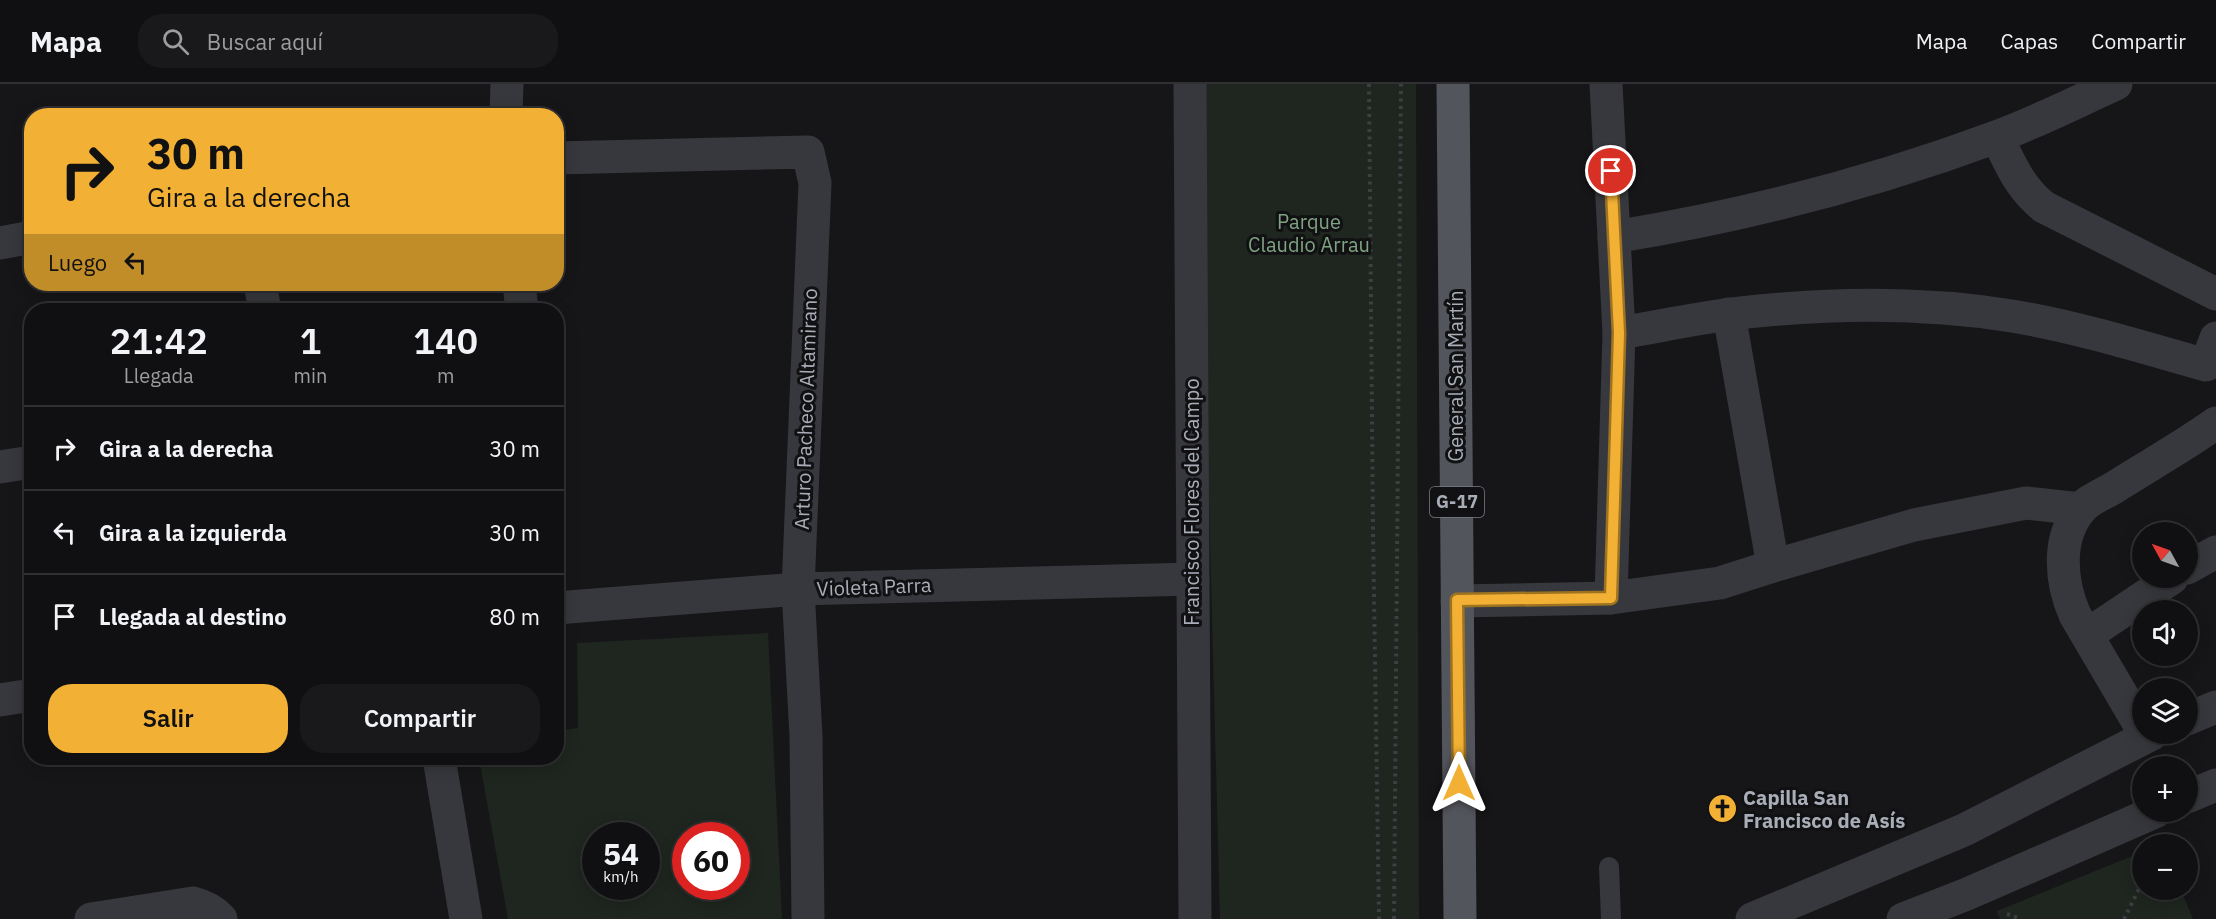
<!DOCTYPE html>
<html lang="es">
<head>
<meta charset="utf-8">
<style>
  :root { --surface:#101012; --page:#19191b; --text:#f1f3f6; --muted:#9c9d9f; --line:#303032; --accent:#f2b134 }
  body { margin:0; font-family:"IBM Plex Sans",sans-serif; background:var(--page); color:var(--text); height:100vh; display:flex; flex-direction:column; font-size:22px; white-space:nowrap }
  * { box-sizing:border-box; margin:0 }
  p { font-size:20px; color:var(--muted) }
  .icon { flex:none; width:33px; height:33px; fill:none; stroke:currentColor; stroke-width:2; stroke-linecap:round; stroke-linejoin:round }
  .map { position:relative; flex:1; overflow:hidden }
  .panel { position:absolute; left:24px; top:219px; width:540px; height:462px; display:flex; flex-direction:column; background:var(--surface); border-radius:24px; box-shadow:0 3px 15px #0003,0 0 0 2px var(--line) }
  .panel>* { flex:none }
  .top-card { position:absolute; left:24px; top:24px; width:540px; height:183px; border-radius:24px; box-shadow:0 3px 15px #0003,0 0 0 2px var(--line); background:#f2b134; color:#111; overflow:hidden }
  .needle { width:39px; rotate:310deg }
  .buttons { position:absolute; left:2132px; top:438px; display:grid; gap:12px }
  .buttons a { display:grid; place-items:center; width:66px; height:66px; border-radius:50%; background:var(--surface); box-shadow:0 3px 15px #0003,0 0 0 2px var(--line); font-size:30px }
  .speed { position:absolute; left:582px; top:738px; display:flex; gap:12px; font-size:30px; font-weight:700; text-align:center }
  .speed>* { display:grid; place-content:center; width:78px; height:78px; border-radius:50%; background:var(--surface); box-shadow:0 3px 15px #0003,0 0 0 2px var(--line); line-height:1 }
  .speed small { font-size:15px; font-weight:400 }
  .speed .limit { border:9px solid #d22; background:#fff; color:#111 }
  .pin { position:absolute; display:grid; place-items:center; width:51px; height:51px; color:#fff; margin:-26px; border:3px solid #fff; border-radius:50%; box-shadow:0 2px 6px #0007 }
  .me { position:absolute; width:66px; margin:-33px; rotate:0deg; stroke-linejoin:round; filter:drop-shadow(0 0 4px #0008) }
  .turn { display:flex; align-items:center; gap:21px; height:126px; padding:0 24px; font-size:27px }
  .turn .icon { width:78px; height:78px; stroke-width:2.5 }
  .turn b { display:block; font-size:42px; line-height:51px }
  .then { display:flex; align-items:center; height:57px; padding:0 24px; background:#0003; gap:12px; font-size:22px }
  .eta { display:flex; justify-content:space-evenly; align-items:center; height:102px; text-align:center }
  .eta b { font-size:36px; font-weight:600; line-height:42px }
  .cta { display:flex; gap:12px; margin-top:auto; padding:12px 24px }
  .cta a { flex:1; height:69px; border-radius:24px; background:var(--accent); color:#111; font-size:24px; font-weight:600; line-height:69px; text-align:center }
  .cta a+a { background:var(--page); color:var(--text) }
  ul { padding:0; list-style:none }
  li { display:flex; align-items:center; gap:18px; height:84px; padding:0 24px; border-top:2px solid var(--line) }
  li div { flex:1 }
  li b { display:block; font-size:22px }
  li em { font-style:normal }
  header { display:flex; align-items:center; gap:36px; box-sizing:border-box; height:84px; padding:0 30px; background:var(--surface); border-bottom:2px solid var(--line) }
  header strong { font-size:28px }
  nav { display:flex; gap:33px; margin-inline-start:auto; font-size:21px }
  .search { width:420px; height:54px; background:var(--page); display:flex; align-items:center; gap:15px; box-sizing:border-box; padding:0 21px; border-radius:24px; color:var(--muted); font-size:22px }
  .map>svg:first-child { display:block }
</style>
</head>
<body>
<header>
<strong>Mapa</strong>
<div class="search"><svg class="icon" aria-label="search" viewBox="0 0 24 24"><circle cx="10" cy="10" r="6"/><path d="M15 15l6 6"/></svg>Buscar aquí</div>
<nav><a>Mapa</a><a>Capas</a><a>Compartir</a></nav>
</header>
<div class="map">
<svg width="2216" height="835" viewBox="0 0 2216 835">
  <rect width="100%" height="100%" fill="#161618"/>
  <g fill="#1e261f" fill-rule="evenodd">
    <polygon points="1198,0 1416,0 1419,835 1220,835"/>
    <path d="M 768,549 L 782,835 L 508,835 L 479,674 L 556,674 L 557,647 L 578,644 L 577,559 ZM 596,752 L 646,752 L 646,802 L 596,802 ZM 686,752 L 736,752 L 736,802 L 686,802 Z"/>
    <polygon points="2142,768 2142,806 2181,806 2193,835 2000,835 1997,827"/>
  </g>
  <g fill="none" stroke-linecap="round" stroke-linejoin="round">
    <g stroke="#3d3f44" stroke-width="4" stroke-dasharray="3 4.5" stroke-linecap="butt">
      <polyline points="1369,0 1373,446 1379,835"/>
      <polyline points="2007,830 2021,835"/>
      <polyline points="1394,835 1401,0"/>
      <polyline points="2124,835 2142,799"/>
    </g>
    <polyline stroke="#37383d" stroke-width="20" points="1609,783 1611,835"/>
    <g stroke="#37383d" stroke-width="33">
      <polyline points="1190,0 1195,835"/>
      <polyline points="1606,0 1619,249 1611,514"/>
      <polyline points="506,32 507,0"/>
      <path d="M 1997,53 C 2011,81 2019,103 2044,123 L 2216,210"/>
      <polyline points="556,74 808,68 815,99 798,505 806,652 808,835"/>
      <path d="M 1614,153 C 1744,132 1872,99 1996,53 C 2037,38 2076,18 2116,0"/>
      <polyline points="0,159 32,153"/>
      <polyline points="260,200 265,226"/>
      <polyline points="519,200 522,226"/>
      <polyline points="1729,230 1773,482"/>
      <path d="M 1619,249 C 1656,243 1693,235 1731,230 C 1823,219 1920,217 2012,232 C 2078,243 2142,263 2206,281 L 2216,254"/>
      <polyline points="0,383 32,378"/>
      <polyline points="2187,484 2216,468"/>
      <polyline points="1457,517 1611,514 1720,499 1773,482 1914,441 2026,419 2081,425"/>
      <polyline points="556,524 798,505 1193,495"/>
      <polyline points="2087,551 2172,494"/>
      <polyline points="0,616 32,611"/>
      <polyline points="2187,635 2216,623"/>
      <path d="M 2142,645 L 2075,531 C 2061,499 2056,456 2080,426 C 2087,416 2104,410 2115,403 C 2148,382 2184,362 2216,339"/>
      <polyline points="439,674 466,835"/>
      <polyline points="2187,713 2216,701"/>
      <path d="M 91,835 L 193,819 C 205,822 213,826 221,835"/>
      <polyline points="1752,835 1964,746 2152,650"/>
      <polyline points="1903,835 1967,810 2155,728"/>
    </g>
    <polyline stroke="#53555c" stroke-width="33" points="1453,0 1460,835"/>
  </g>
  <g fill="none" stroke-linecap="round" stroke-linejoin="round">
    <defs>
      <polyline id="route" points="1459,699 1457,516 1611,514 1619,249 1611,87"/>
    </defs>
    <use href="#route" stroke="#9d7322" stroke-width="15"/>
    <use href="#route" stroke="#f2b134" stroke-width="10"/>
  </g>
  <defs>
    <symbol id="church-disc" viewBox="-11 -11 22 22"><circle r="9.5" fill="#f2b134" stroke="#111113"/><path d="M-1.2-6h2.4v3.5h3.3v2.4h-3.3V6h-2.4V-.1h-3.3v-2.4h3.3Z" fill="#111"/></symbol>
  </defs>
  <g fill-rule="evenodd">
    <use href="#church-disc" x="1706" y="708" width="33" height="33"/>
  </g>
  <g text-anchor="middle" stroke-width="6" stroke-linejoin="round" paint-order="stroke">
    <rect fill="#111113" stroke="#7b7e86" stroke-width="1.5" x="1430" y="403" width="54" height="30" rx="4.5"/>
    <g font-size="18" font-weight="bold" fill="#a8adb8">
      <text x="1457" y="424">G-17</text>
    </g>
    <g font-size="20" fill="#7fa381" stroke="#111113">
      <text x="1309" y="145">Parque<tspan x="1309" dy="23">Claudio Arrau</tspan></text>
    </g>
    <g font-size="20" fill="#a8adb8" stroke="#111113">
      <text transform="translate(1456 292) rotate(-90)" y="7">General San Martín</text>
      <text transform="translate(806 325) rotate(-88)" y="7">Arturo Pacheco Altamirano</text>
      <text transform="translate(1192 418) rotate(-90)" y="7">Francisco Flores del Campo</text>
      <text transform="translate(874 503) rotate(-2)" y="7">Violeta Parra</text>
    </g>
    <g font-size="20" font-weight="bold" fill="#a8adb8" stroke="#111113" text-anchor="start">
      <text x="1743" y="721">Capilla San<tspan x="1743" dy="23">Francisco de Asís</tspan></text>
    </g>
  </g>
</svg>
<div class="buttons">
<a><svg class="needle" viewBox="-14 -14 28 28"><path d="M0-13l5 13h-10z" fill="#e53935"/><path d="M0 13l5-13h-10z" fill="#9c9d9f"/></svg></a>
<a><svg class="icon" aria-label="sound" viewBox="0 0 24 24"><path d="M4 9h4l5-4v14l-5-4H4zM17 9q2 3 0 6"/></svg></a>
<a><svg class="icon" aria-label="layers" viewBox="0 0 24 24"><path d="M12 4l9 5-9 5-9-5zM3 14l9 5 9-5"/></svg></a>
<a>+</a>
<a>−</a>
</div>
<div class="speed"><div>54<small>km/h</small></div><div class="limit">60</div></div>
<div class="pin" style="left:1611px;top:87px;background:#d93025"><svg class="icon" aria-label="arrive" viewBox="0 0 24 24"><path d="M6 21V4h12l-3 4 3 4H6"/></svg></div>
<svg class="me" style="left:1459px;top:699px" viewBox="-20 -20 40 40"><path d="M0-17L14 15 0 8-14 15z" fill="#f2b134" stroke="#fff" stroke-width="4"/></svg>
<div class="top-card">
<div class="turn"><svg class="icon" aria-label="right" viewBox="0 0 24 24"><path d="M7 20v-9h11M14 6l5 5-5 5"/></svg><div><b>30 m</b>Gira a la derecha</div></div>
<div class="then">Luego<svg class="icon" aria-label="left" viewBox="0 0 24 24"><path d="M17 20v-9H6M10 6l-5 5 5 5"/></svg></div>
</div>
<section class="panel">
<div class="eta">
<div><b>21:42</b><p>Llegada</p></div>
<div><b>1</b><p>min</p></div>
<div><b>140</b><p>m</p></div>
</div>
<ul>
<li><svg class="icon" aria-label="right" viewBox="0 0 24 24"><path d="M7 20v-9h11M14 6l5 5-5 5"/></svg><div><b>Gira a la derecha</b></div><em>30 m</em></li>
<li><svg class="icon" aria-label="left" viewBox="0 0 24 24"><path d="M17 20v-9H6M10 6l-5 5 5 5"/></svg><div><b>Gira a la izquierda</b></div><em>30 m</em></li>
<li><svg class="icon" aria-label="arrive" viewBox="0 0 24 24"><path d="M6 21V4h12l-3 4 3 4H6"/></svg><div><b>Llegada al destino</b></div><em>80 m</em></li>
</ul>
<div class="cta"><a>Salir</a><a>Compartir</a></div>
</section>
</div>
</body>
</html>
